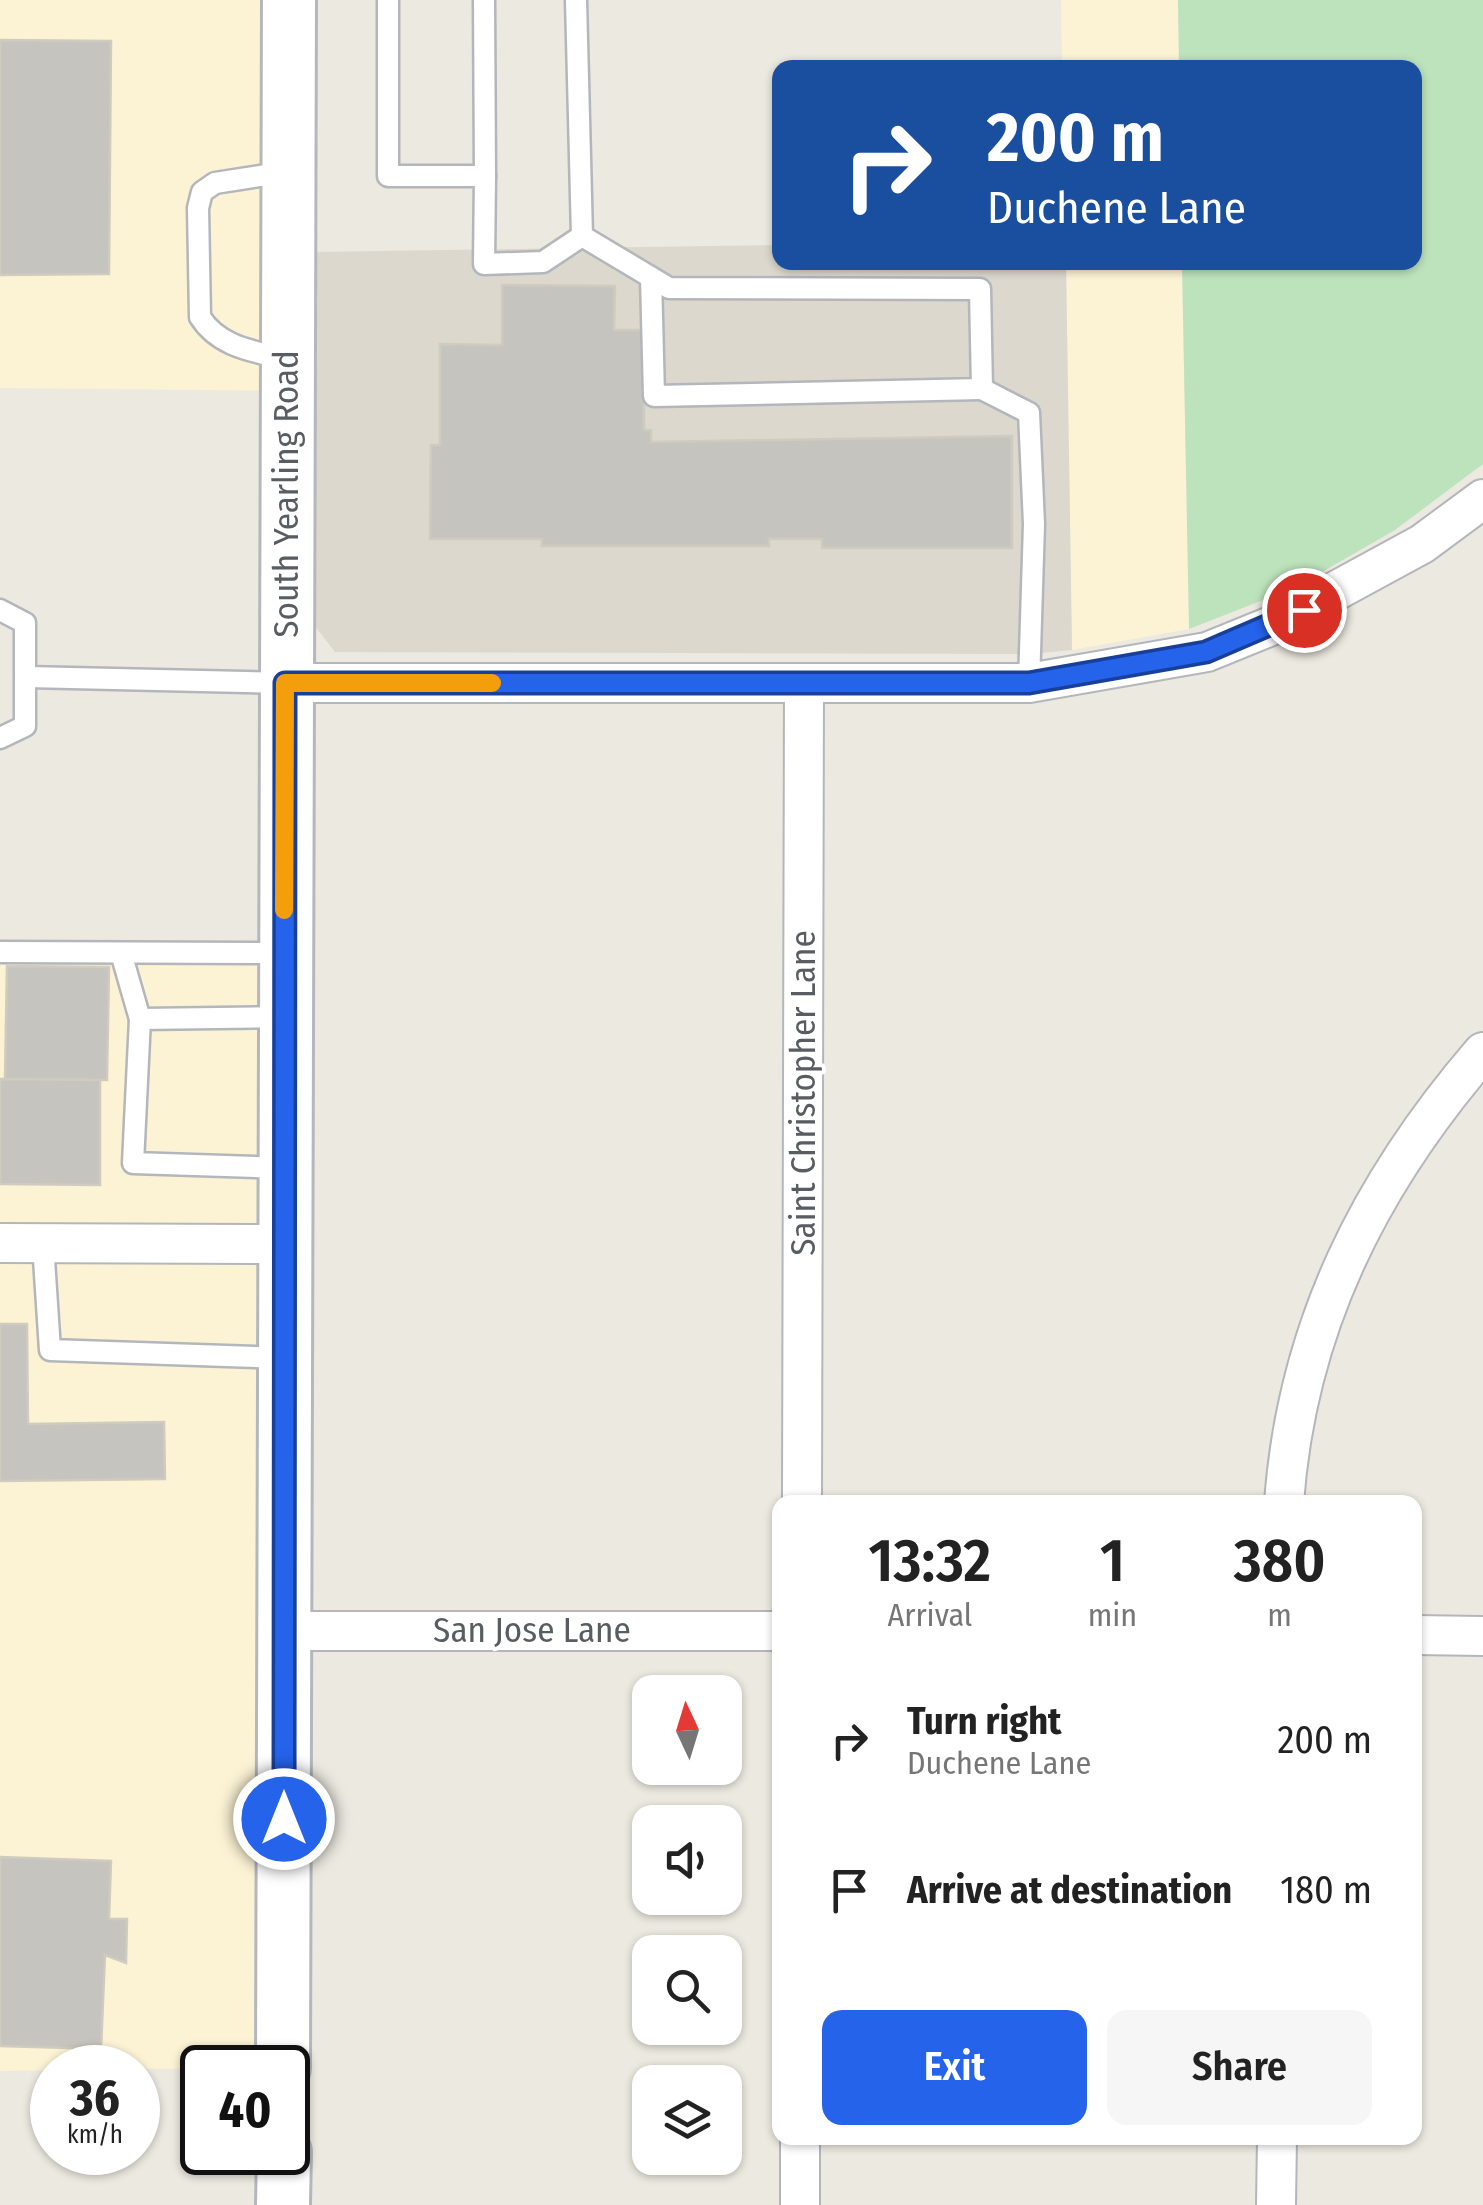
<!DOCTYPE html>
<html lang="en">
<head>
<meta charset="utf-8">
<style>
  :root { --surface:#fff; --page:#f6f6f6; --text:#222; --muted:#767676; --accent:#2563eb }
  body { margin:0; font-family:"Fira Sans Condensed",sans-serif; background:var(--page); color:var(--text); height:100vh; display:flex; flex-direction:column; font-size:38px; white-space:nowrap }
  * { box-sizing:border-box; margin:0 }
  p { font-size:32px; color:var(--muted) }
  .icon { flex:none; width:55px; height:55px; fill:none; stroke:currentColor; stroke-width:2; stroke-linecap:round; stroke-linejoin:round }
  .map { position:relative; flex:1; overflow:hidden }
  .details { position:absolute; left:772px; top:1495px; width:650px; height:650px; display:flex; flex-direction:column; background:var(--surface); border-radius:20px; box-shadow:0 2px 8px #0004 }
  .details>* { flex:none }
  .guide { position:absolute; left:772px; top:60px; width:650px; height:210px; border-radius:20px; box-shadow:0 2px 8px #0004; background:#1a4fa0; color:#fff; overflow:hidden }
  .needle { width:65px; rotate:356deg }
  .tools { position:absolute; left:632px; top:1675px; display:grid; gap:20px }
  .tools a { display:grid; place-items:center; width:110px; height:110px; border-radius:20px; background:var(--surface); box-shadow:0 2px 8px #0004; font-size:50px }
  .speed { position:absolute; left:30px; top:2045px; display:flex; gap:20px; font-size:50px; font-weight:700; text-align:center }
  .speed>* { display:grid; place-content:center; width:130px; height:130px; border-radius:50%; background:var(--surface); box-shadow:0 2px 8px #0004; line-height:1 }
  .speed small { font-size:25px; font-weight:400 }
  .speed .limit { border:5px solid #111; border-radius:15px; background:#fff; color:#111 }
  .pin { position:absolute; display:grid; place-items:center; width:85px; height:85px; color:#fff; margin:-42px; border:5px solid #fff; border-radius:50%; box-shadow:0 2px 10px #0007 }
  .me { position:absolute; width:110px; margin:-55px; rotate:0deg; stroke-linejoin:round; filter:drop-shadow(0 0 8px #0008) }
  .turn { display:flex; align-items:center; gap:35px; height:210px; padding:0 50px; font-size:45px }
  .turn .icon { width:130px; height:130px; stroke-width:2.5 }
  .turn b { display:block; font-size:70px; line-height:85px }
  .eta { display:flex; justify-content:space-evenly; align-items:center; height:170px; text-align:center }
  .eta b { font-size:60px; font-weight:600; line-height:70px }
  .cta { display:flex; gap:20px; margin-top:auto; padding:20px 50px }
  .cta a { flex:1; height:115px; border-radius:20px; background:var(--accent); color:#fff; font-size:40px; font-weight:600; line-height:115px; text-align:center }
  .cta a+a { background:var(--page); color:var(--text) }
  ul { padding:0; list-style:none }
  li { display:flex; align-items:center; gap:30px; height:150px; padding:0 50px }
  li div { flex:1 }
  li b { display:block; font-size:38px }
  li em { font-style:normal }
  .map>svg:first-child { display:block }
</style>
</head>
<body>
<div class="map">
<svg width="1483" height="2205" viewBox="0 0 1483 2205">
  <rect width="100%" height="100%" fill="#ece9e0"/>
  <g fill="#fcf3d5">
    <polygon points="0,0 317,0 315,391 0,388"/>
    <polygon points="1061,0 1178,0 1179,67 1062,67"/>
    <polygon points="1066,263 1182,263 1189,629 1072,650"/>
    <polygon points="0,953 283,953 283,2067 0,2071"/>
  </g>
  <polygon fill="#dcd8ce" points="780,245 780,262 1066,263 1072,650 1031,654 335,652 315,626 315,252"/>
  <polygon fill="#bde3bd" points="1178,0 1483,0 1483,464 1395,530 1296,587 1189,629 1182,263 1415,262 1415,68 1179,67"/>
  <g fill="#c6c4be" stroke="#d0cbbf" stroke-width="2.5">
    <polygon points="0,40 111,41 109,274 0,275"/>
    <polygon points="502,285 615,286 614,330 644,330 644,430 651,430 651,442 1012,436 1012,548 822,548 822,539 769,539 769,546 542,546 542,539 430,539 431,445 440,445 440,344 502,345"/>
    <polygon points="7,966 109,967 107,1080 5,1079"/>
    <polygon points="0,1079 100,1080 100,1185 0,1184"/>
    <polygon points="0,1324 27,1324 28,1424 164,1422 165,1479 0,1481"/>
    <polygon points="0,1857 111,1861 109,1919 127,1919 126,1963 105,1955 101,2049 0,2046"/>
  </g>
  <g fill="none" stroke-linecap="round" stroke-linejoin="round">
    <defs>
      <g id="lane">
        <polyline points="388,0 388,176 485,176 484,264 543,262 582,236"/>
        <polyline points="484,0 485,176"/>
        <polyline points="576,0 582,236 669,288 980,289 982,389 654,396 651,277"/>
        <path d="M 285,359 C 253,351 219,347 200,317 L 198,208 L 202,192 L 215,183 L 286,172"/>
        <polyline points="982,389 1029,413 1034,524 1029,683"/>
        <polyline points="0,610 25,623 25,726 0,738"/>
        <polyline points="27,677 285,683"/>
        <polyline points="0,952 284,953"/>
        <polyline points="121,953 140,1019 133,1163 283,1168"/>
        <polyline points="140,1019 284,1017"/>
        <polyline points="43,1244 50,1350 283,1358"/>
      </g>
      <g id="street">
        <polyline points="285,683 1029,683 1207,652 1271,626 1422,544 1483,499"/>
        <polyline points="0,1243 283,1244"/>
        <polyline points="802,1502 804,684"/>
        <path d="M 1284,1502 C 1297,1327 1370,1183 1483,1052"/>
        <polyline points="283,1631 780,1631"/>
        <polyline points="1415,1635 1483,1636"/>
        <polyline points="800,2205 800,2138"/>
        <polyline points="1276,2205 1277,2138"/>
      </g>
      <g id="secondary">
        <polyline points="283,2068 289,0"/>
        <polyline points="283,2205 284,2152"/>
      </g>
    </defs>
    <use href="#lane" stroke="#b3b6bb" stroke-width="25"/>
    <use href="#street" stroke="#b3b6bb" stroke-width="42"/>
    <use href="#secondary" stroke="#b4b7bd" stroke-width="58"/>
    <use href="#lane" stroke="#fff" stroke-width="20"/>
    <use href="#street" stroke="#fff" stroke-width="38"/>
    <use href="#secondary" stroke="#fff" stroke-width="52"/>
  </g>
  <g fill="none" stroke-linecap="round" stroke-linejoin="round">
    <defs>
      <polyline id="route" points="284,1819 285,683 1029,683 1206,652 1304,610"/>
    </defs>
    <use href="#route" stroke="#184099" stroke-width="25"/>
    <use href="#route" stroke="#2563eb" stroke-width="18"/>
    <polyline stroke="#f59e0b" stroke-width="18" points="284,910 285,683 492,683"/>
  </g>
  <g text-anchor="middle" stroke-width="8" stroke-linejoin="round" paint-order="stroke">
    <g font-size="35" fill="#595d61" stroke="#fff">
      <text transform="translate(286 494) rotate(-90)" y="12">South Yearling Road</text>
      <text transform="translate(803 1093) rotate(-90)" y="12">Saint Christopher Lane</text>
      <text x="532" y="1642">San Jose Lane</text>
    </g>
  </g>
</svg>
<div class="tools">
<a><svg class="needle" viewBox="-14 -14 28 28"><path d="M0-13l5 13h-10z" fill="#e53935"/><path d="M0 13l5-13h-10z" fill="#767676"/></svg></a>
<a><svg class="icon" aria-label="sound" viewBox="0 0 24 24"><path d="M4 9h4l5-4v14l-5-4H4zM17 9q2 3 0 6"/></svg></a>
<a><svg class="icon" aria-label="search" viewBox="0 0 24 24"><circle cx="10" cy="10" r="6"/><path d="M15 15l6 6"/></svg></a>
<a><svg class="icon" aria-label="layers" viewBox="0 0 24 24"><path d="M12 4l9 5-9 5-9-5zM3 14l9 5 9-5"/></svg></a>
</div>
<div class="speed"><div>36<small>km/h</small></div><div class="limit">40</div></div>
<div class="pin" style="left:1304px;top:610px;background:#d93025"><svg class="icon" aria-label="arrive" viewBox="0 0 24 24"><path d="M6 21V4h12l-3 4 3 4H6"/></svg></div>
<svg class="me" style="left:284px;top:1819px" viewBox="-20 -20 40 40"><circle r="17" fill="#2563eb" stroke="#fff" stroke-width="3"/><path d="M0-11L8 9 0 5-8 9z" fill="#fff"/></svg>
<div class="guide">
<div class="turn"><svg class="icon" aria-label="right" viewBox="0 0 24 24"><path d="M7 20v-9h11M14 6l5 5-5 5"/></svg><div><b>200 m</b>Duchene Lane</div></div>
</div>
<section class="details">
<div class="eta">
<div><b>13:32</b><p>Arrival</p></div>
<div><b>1</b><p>min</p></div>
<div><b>380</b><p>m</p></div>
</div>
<ul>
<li><svg class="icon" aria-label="right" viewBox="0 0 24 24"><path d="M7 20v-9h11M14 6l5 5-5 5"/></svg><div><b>Turn right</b><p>Duchene Lane</p></div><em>200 m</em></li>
<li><svg class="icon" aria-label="arrive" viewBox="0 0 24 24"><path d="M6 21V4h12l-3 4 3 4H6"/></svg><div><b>Arrive at destination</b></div><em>180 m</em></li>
</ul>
<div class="cta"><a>Exit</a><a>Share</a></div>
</section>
</div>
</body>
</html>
